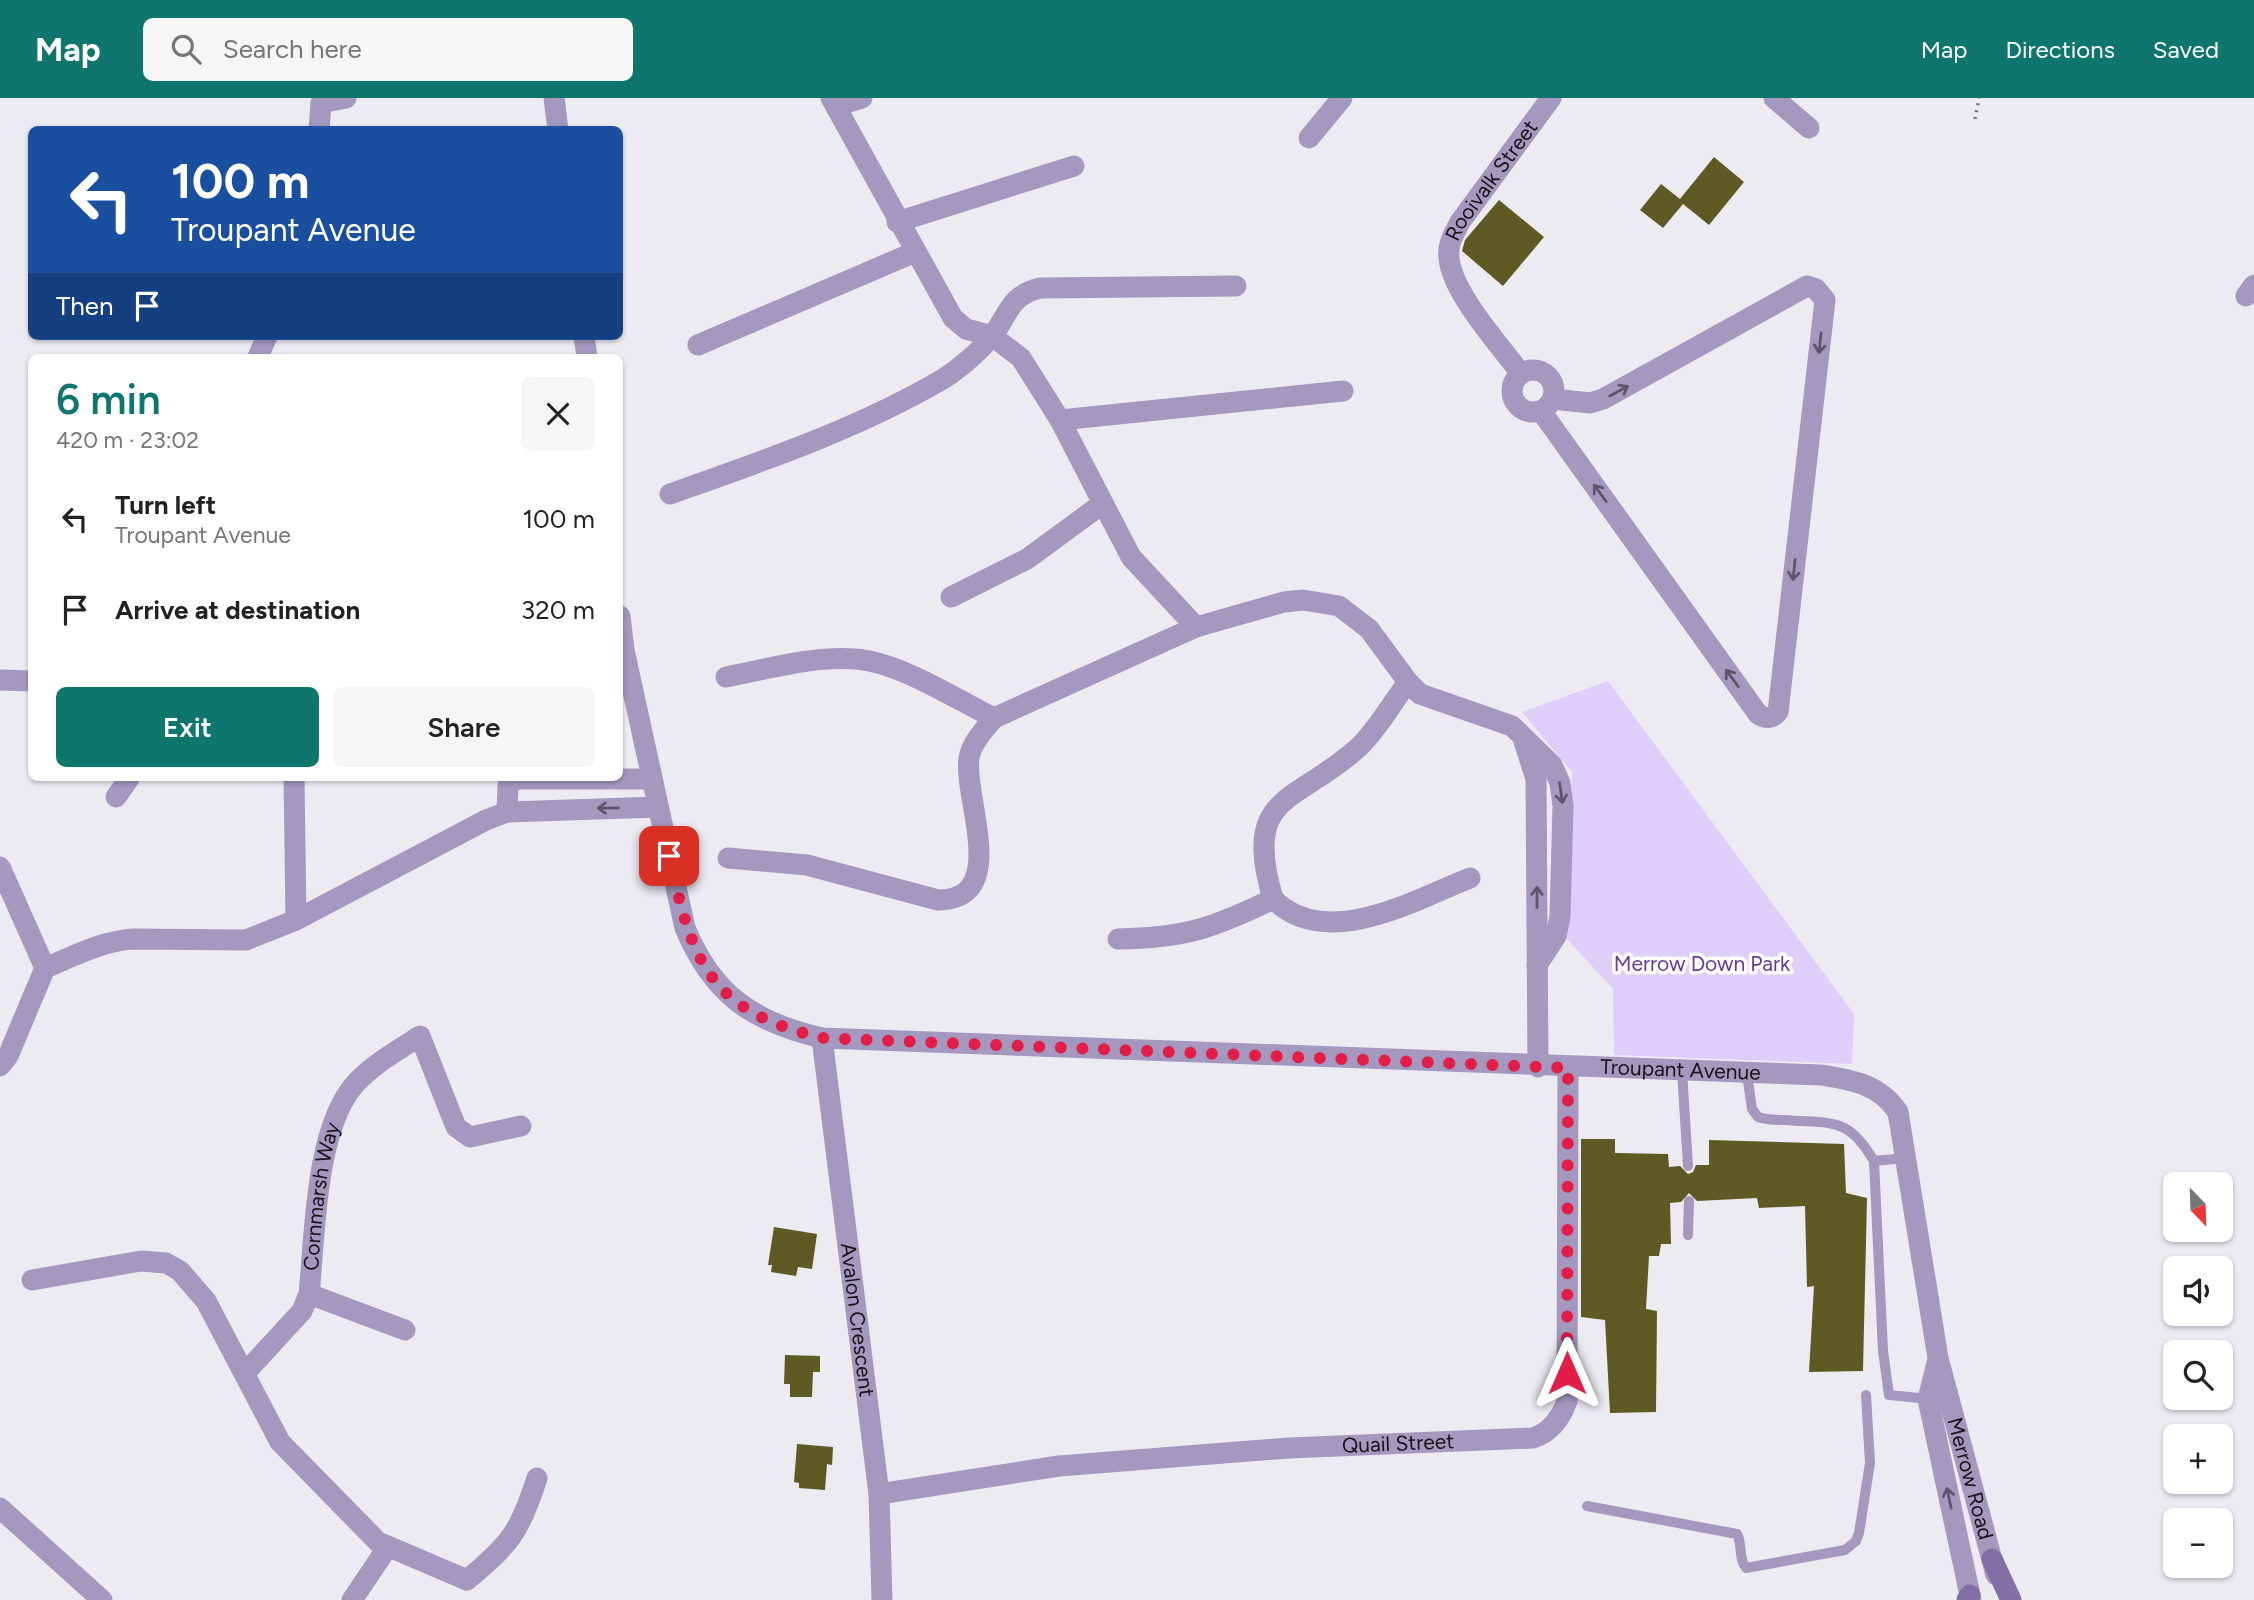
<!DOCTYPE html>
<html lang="en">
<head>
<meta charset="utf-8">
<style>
  :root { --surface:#fff; --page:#f6f6f6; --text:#222; --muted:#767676; --accent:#0f766e }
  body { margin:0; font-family:Figtree,sans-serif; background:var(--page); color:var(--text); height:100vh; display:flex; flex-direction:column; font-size:26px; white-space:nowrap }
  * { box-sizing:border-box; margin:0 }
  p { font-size:23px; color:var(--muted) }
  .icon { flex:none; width:38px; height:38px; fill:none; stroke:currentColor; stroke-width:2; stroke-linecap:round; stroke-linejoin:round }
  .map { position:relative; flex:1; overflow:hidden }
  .drawer { position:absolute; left:28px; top:256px; width:595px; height:427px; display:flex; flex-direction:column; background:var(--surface); border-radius:10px; box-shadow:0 2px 5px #0004 }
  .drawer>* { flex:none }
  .banner { position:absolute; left:28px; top:28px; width:595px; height:214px; border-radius:10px; box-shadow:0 2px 5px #0004; background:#1a4fa0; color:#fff; overflow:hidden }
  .needle { width:46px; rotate:157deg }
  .buttons { position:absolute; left:2163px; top:1074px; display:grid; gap:14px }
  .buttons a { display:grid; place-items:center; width:70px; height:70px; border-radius:10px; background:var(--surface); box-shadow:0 2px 5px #0004; font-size:35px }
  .pin { position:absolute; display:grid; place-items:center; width:60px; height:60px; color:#fff; margin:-30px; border-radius:14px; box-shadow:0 4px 10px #0006 }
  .me { position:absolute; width:77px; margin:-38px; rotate:0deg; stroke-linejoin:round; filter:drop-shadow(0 0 5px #0008) }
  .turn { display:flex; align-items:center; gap:24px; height:147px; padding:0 28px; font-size:32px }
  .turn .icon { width:91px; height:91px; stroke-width:2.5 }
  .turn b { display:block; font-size:49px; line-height:60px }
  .then { display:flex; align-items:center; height:66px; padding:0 28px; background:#0003; gap:14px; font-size:26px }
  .round { display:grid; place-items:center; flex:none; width:74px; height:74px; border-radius:10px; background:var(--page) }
  .overview { display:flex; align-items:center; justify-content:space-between; height:119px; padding:0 28px }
  h1 { font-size:42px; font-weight:600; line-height:52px; color:var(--accent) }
  .cta { display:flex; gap:14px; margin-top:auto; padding:14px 28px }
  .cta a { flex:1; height:80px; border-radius:10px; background:var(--accent); color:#fff; font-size:28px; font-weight:600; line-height:80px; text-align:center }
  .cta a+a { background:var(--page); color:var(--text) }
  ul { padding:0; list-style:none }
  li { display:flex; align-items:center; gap:21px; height:91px; padding:0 28px }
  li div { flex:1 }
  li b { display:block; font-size:26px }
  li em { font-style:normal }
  header { display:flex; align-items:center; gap:42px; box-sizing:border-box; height:98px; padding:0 35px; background:var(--accent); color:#fff }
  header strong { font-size:33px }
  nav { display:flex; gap:38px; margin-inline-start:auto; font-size:24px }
  .search { width:490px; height:63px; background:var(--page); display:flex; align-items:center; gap:18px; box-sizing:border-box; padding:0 24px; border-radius:10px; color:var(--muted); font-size:26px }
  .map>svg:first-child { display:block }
</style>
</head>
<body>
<header>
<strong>Map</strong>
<div class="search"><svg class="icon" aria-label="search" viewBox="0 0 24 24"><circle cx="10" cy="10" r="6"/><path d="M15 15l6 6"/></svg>Search here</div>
<nav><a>Map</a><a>Directions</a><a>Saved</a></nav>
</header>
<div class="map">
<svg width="2254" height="1502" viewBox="0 0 2254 1502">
  <rect width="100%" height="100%" fill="#edebf2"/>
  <polygon fill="#ddcffa" points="1608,583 1854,916 1852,966 1614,957 1613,891 1566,840 1572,674 1522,614"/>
  <g fill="#5f5923">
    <polygon points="1714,59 1744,84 1709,127 1683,106 1663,130 1640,112 1661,86 1680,101"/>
    <polygon points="1499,102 1544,139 1503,188 1462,153 1465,142"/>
    <polygon points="1581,1041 1615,1041 1615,1055 1668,1056 1669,1069 1680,1068 1688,1076 1693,1074 1696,1067 1709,1067 1709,1042 1844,1046 1846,1095 1867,1100 1863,1273 1809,1274 1814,1188 1807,1189 1805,1108 1759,1110 1757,1100 1697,1103 1689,1095 1681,1104 1670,1105 1671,1146 1661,1146 1659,1158 1649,1158 1646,1211 1657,1213 1656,1314 1610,1315 1605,1222 1581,1219"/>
    <polygon points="774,1129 817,1136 812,1171 798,1169 796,1178 771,1174 772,1167 768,1167"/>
    <polygon points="785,1257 820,1258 820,1274 813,1274 812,1299 790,1299 790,1286 784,1286"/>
    <polygon points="797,1346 833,1349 832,1367 827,1366 825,1392 799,1390 799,1385 794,1384"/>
  </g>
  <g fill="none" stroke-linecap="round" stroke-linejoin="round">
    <polyline stroke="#777579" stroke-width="3.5" stroke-dasharray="2 5" stroke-linecap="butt" points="1975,21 1979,0"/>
    <g stroke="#a498be" stroke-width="10">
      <polyline points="1682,973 1688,1068"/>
      <path d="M 1747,976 L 1752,1011 L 1758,1019 C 1766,1022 1776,1022 1785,1022 C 1832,1026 1848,1018 1874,1063 L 1883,1253 L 1889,1297 L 1930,1301"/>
      <polyline points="1874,1063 1905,1060"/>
      <polyline points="1688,1137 1689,1103"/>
      <path d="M 1587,1408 L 1737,1436 C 1743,1447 1738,1460 1746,1470 L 1845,1452 L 1856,1443 L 1859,1435 L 1870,1365 L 1866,1297"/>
    </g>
    <g stroke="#a498be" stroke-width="21">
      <polyline points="554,0 558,32"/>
      <polyline points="831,0 953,220 966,231 992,238 1021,260 1060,322 1131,459 1196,529"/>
      <polyline points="1774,0 1809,30"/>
      <polyline points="836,8 862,0"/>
      <polyline points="319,32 321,5 346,0"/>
      <polyline points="1309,40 1342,0"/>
      <polyline points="897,124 1074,68"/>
      <polyline points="2246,198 2254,187"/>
      <polyline points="584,238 587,259"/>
      <polyline points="698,247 915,154"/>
      <polyline points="258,259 267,238"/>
      <circle cx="1533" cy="293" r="21"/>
      <path id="s1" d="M 1521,276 C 1499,246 1452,195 1449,160 C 1447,146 1454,136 1460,124 L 1551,0"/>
      <path d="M 1541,313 L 1758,616 C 1765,621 1772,621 1778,614 L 1825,202 L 1816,191 L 1807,188 L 1603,301 L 1590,305 L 1553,301"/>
      <polyline points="1060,322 1343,293"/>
      <path d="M 670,396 C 760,364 852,333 936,285 C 955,275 980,253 993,237 C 1010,214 1009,198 1040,190 L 1236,188"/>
      <polyline points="951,499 1027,461 1102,406"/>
      <path id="s2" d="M 620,518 L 624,552 L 685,830 C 713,897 753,924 822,940 L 1821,977 C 1852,982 1879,986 1898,1014 L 1938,1260 L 1996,1477"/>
      <path d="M 726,579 C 768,571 812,558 855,561 C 899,564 954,600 994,620"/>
      <polyline points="0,582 32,583"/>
      <path d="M 1408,584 C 1392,605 1378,631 1359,649 C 1295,707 1242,694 1273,801 C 1326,854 1414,802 1470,780"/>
      <polyline points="1524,643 1536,681 1538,969"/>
      <polyline points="294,679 296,822"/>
      <polyline points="116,699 130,679"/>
      <polyline points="507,714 508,688 516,681 652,681"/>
      <path d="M 728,760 L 807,767 L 938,802 C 1011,802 963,700 969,660 C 972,644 984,632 994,620 L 1196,529 L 1284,504 L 1303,502 L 1339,508 L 1369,531 L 1408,584 L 1420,596 L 1512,628 L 1552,667 L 1560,685 L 1563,708 L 1560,818 L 1556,838 L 1537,867"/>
      <polyline points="0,769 45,870"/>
      <path d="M 1118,841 C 1185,840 1213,830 1273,801"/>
      <path id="s3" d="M 822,940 L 879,1396 L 882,1502"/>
      <path d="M 0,968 L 8,958 L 45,870 C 74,858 102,843 133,841 L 246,842 L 296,822 L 486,722 L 507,714 L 658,709"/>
      <polyline points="32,1182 141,1163 166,1165 180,1173 206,1203 280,1344 378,1444 467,1482"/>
      <polyline points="309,1196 405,1232"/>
      <polyline points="1937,1265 1928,1301 1971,1502"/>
      <path id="s4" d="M 245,1275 L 302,1213 L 309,1196 C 315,1138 315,1031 355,986 C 373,966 397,953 420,938 L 456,1029 L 470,1039 L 521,1028"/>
      <path id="s5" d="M 879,1396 L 1059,1368 L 1289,1350 L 1533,1340 C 1551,1334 1561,1320 1567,1303 L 1568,970"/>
      <polyline points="0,1410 102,1502"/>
      <path d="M 467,1482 C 510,1446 520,1434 537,1380"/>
      <polyline points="352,1502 387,1450"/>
    </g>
    <g stroke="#826fa5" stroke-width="21">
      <polyline points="1992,1461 2011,1502"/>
      <polyline points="1967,1502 1970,1497"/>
    </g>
  </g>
  <defs><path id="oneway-shaft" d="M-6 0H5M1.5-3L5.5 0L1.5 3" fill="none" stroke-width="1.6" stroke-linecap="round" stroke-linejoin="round" transform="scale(1.75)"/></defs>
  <g stroke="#5c566a">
    <use href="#oneway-shaft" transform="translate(1820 245) rotate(96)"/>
    <use href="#oneway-shaft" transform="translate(1619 293) rotate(-29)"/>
    <use href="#oneway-shaft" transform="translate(1600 395) rotate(-126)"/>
    <use href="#oneway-shaft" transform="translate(1794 472) rotate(96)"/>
    <use href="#oneway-shaft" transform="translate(1732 580) rotate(-126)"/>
    <use href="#oneway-shaft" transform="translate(1561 695) rotate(82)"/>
    <use href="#oneway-shaft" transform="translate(608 710) rotate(179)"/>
    <use href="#oneway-shaft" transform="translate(1537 799) rotate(-90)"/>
    <use href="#oneway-shaft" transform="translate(1949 1400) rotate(-102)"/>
  </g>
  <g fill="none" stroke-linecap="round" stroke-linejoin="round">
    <path stroke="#e11d48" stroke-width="12" stroke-dasharray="0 21.6" d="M 669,758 C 693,864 707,912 822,940 L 1568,970 L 1567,1275"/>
  </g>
  <g text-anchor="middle" stroke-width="7" stroke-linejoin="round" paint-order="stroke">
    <g font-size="21" fill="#151416" stroke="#fff">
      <text dy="7" stroke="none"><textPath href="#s1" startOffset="228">Rooivalk Street</textPath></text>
      <text dy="7" stroke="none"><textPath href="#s2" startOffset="1362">Troupant Avenue</textPath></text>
      <text dy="7" stroke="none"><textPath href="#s4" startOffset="201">Cornmarsh Way</textPath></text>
      <text dy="7" stroke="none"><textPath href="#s3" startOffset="284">Avalon Crescent</textPath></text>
      <text dy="7" stroke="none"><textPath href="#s5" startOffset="522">Quail Street</textPath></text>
      <text dy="7" stroke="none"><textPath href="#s2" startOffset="1965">Merrow Road</textPath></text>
    </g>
    <g font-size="21" fill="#643b9d" stroke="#fff">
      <text x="1702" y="873">Merrow Down Park</text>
    </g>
  </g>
</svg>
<div class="buttons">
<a><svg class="needle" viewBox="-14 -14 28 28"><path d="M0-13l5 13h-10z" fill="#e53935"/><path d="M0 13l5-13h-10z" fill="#767676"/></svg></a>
<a><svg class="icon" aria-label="sound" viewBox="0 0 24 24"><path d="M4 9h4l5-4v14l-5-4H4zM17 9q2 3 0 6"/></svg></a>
<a><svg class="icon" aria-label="search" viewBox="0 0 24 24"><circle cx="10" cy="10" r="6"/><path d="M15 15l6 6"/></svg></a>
<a>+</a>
<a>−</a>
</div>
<div class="pin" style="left:669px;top:758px;background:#d93025"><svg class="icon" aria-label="arrive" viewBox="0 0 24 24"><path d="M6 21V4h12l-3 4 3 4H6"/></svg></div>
<svg class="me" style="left:1567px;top:1275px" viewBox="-20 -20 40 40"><path d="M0-17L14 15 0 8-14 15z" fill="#e11d48" stroke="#fff" stroke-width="4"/></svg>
<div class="banner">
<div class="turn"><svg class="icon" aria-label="left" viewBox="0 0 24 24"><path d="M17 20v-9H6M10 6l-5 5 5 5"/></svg><div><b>100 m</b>Troupant Avenue</div></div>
<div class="then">Then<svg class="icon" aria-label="arrive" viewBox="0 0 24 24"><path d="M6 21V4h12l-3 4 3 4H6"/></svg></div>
</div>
<section class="drawer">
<div class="overview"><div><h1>6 min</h1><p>420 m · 23:02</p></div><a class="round"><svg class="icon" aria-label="close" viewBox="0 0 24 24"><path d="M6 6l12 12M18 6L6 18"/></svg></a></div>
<ul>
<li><svg class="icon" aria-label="left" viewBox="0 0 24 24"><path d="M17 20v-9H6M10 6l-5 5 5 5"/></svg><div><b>Turn left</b><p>Troupant Avenue</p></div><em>100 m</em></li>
<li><svg class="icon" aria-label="arrive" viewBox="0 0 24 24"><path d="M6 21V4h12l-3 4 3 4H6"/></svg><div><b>Arrive at destination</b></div><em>320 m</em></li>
</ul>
<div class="cta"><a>Exit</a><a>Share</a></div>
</section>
</div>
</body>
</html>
